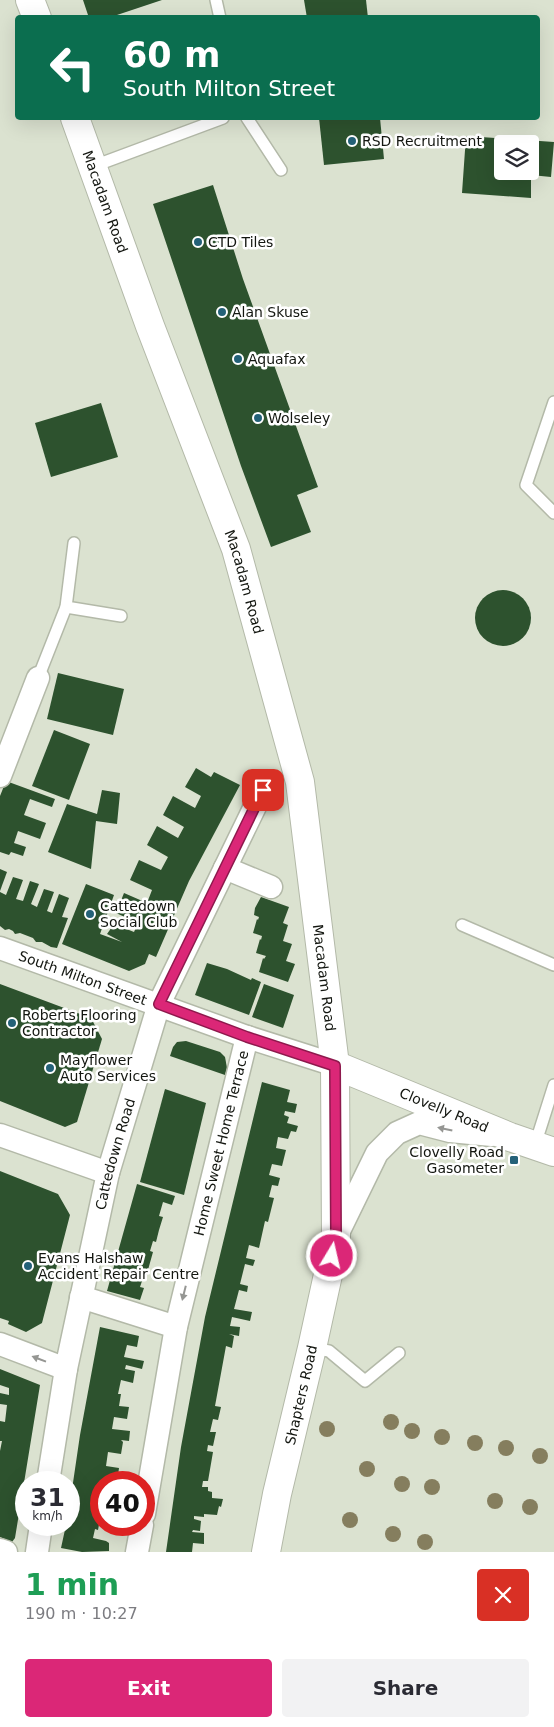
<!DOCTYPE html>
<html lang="en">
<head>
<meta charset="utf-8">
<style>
  :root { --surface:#fff; --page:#f2f2f3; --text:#2b2b33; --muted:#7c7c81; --accent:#db2777 }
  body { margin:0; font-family:"DejaVu Sans",sans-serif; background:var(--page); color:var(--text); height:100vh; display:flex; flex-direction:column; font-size:19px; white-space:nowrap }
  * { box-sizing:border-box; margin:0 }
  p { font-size:16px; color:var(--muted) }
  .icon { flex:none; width:28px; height:28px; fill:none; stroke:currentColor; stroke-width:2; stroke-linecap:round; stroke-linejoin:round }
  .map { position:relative; height:1552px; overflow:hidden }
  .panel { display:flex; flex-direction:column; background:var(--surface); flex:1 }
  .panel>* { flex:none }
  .hud { position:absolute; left:15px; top:15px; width:525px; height:105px; border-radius:5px; box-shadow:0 5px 20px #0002; background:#0b6e4f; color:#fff; overflow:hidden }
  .tools { position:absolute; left:494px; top:135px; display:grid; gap:10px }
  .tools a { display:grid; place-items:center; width:45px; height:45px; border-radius:5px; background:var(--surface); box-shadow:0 5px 20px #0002; font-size:25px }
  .speed { position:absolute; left:15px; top:1471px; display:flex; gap:10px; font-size:25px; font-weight:700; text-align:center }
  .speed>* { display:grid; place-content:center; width:65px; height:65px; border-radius:50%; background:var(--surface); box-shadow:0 5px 20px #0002; line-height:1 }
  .speed small { font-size:12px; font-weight:400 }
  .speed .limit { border:8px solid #d22; background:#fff; color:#111 }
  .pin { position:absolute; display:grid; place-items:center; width:42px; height:42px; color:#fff; margin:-21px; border-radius:10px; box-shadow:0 2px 8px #0006 }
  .me { position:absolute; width:55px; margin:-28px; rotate:9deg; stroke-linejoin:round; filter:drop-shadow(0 0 4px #0008) }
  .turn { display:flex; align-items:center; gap:18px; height:105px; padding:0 25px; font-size:22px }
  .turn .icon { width:65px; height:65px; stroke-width:2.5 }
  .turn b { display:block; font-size:35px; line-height:42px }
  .round { display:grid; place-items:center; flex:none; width:52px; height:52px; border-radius:5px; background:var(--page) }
  .head { display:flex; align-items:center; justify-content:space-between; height:85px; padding:0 25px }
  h1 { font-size:30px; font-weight:700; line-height:38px; color:#1e9e55 }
  .button { display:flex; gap:10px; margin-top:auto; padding:10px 25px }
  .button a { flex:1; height:58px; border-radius:5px; background:var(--accent); color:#fff; font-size:20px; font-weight:700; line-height:58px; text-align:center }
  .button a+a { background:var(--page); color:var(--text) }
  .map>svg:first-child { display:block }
</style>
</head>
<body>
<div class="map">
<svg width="554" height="1552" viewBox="0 0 554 1552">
  <rect width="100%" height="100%" fill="#dbe2d0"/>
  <g fill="#2d522e" fill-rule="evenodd">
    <polygon points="83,0 162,0 108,18 89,18"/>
    <polygon points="304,0 366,0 368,18 307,18"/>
    <polygon points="319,118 380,118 384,159 324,165"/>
    <path d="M 466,136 L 554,142 L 551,177 L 531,175 L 531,198 L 462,193 ZM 502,144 L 530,144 L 530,171 L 502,171 Z"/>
    <polygon points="213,185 243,279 318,487 297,495 311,532 271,547 241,466 153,204"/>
    <polygon points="101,403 118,457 51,477 35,423"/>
    <circle cx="503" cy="618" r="28"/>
    <polygon points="58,673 124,689 113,735 47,719"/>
    <polygon points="54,730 90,744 69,800 32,786"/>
    <polygon points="196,768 211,777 214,772 240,785 189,881 156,957 149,954 145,964 129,971 62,944 86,884 114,895 100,934 122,942 107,934 114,924 134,932 138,923 116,913 124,893 147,903 152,890 130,880 139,860 161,870 168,857 147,845 157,826 178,838 184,827 163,815 173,796 195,808 201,796 185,787"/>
    <polygon points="6,781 55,799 52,807 30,799 24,815 46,823 40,839 18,831 14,843 26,847 23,856 11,852 9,855 0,852 0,796"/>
    <polygon points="102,790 120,793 117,824 96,821 91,869 48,852 67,804 97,814"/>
    <polygon points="0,869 7,872 0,891"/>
    <polygon points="13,877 23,880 16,899 23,901 30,881 39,884 31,904 37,907 44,889 54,892 47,911 52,913 59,894 69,898 62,917 68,918 57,948 51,947 42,942 36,942 33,938 20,933 15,934 13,931 9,929 5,930 0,926 0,892 6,895"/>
    <polygon points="261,897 289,907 283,923 288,925 283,941 292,944 286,961 295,964 288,982 259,972 263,958 264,959 266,956 256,953 260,939 261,940 262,936 253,933 257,919 258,920 259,917 254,915 255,908"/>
    <polygon points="207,963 227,969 251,980 252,978 261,982 249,1015 195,995"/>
    <polygon points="0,984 91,1018 102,1039 77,1122 65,1127 0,1101"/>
    <polygon points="264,984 294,995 283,1028 252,1017"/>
    <polygon points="186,1041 220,1052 225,1057 227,1068 225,1075 170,1056 173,1047 177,1042"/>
    <polygon points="262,1082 290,1090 287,1102 297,1104 295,1113 285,1111 284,1115 289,1117 287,1123 298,1126 296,1132 291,1131 288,1139 278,1137 276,1148 286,1150 282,1166 272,1164 269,1175 280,1178 278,1186 272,1185 269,1197 274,1198 268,1222 265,1221 259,1248 249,1245 246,1258 255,1260 253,1266 245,1264 240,1284 248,1286 247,1292 239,1290 234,1309 252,1312 250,1321 232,1317 230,1326 240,1327 239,1336 229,1334 234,1336 232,1348 226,1346 215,1406 221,1407 218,1420 213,1419 210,1432 216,1432 213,1446 208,1445 207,1451 213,1452 208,1481 203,1481 202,1487 208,1487 208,1491 212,1492 212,1498 223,1499 221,1507 219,1506 217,1515 204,1514 204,1517 194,1516 194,1519 201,1521 200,1531 193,1530 192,1532 204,1533 204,1544 193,1543 192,1552 166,1552 181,1447 205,1317"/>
    <polygon points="165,1089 206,1103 184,1195 140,1182"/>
    <polygon points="0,1171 58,1194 70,1215 42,1323 26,1332 8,1324 9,1321 0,1318"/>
    <polygon points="137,1184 175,1196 172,1205 163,1202 159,1216 163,1217 159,1230 156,1242 153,1241 150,1251 153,1252 146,1277 143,1276 142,1281 140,1287 144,1288 140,1300 107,1291"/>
    <polygon points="100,1327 139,1336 137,1347 127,1345 124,1357 144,1361 142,1369 126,1365 125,1369 135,1371 133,1383 121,1380 118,1394 121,1394 119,1406 129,1407 127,1419 114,1417 112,1429 130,1431 129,1441 121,1440 123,1442 121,1454 108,1452 106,1466 119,1468 117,1482 101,1482 100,1504 101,1504 101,1514 98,1530 95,1529 93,1538 106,1541 109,1543 109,1551 82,1552 61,1548 66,1525 69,1525 69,1510 80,1435"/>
    <polygon points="0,1369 40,1385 15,1538 12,1542 0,1537 0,1451 2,1441 0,1441 0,1421 5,1422 7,1405 0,1404 0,1393 9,1395 9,1388 0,1385"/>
  </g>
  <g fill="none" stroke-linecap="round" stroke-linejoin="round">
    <defs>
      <g id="lane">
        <polyline points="216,0 220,18"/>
        <polyline points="247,118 281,170"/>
        <polyline points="94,166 223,118"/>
        <polyline points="554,402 526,485 554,513"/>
        <polyline points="66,607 121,616"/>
        <polyline points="38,678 66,607 74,543"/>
        <polyline points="462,925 554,965"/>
        <polyline points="535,1145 554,1085"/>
        <polyline points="312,1348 329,1351 365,1381 399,1353"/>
      </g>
      <g id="street">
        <polyline points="0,776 38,678"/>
        <polyline points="225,868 271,887"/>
        <path id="s1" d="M 0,948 L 247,1037 L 335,1065"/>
        <polyline points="0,1135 108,1173"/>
        <polyline points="336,1237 377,1153 397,1133 419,1123 450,1131 492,1135"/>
        <polyline points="81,1297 176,1327"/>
        <polyline points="0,1344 66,1369"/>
        <path id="s2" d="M 48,1482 L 66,1369 L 108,1173 L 159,1004 L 263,790"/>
        <path id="s3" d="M 144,1514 L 176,1327 L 247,1037"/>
        <polyline points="0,1550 6,1552"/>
        <polyline points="37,1552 41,1525"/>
        <polyline points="137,1552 142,1525"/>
      </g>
      <g id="secondary">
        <polyline points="30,0 37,18"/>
        <path id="s4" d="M 75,118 L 150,326 L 236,549 L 300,782 L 335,1065 L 336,1238 L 312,1348 L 277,1494 L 266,1552"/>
        <path id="s5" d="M 335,1065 L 510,1137 L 554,1152"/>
      </g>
    </defs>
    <use href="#lane" stroke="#b3b9a8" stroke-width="14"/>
    <use href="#street" stroke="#b3b9a8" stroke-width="25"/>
    <use href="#secondary" stroke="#b3b9a8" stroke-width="30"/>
    <use href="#lane" stroke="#fff" stroke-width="11"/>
    <use href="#street" stroke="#fff" stroke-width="22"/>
    <use href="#secondary" stroke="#fff" stroke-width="28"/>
  </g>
  <g fill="#857e5e">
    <circle cx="391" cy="1422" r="8"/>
    <circle cx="327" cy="1429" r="8"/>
    <circle cx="412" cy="1431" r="8"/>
    <circle cx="442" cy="1437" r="8"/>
    <circle cx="475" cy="1443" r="8"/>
    <circle cx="506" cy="1448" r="8"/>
    <circle cx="540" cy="1456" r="8"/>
    <circle cx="367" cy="1469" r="8"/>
    <circle cx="402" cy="1484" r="8"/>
    <circle cx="432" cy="1487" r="8"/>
    <circle cx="495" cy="1501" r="8"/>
    <circle cx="530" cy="1507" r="8"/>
    <circle cx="350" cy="1520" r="8"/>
    <circle cx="393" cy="1534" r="8"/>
    <circle cx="425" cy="1542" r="8"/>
  </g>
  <defs><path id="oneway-solid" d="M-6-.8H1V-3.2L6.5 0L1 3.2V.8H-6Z" transform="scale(1.25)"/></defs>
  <g fill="#959693">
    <use href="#oneway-solid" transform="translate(445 1129) rotate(-168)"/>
    <use href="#oneway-solid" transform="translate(184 1293) rotate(104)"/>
    <use href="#oneway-solid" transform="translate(39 1359) rotate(-159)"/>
  </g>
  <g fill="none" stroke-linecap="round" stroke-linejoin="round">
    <defs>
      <polyline id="route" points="263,790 159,1004 247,1037 335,1066 336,1238 332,1256"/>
    </defs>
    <use href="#route" stroke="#8e194d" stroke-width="12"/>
    <use href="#route" stroke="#db2777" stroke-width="9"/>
  </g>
  <g fill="#246178" stroke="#fff" stroke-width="2">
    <circle cx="352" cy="141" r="5"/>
    <circle cx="198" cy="242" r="5"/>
    <circle cx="222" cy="312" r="5"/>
    <circle cx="238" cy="359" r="5"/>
    <circle cx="258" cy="418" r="5"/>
    <circle cx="90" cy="914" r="5"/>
    <circle cx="12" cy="1023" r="5"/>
    <circle cx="50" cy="1068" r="5"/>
    <rect x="509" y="1155" width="10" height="10" rx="2.5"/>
    <circle cx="28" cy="1266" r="5"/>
  </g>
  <g text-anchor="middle" stroke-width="5" stroke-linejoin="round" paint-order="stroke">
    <g font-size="14" fill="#131610" stroke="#fff" text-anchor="start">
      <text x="362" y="146">RSD Recruitment</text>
      <text x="208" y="247">CTD Tiles</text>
      <text x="232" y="317">Alan Skuse</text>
      <text x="248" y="364">Aquafax</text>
      <text x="268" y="423">Wolseley</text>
      <text x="100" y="911">Cattedown<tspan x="100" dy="16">Social Club</tspan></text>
      <text x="22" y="1020">Roberts Flooring<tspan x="22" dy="16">Contractor</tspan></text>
      <text x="60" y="1065">Mayflower<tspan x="60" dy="16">Auto Services</tspan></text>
      <text x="504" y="1157" text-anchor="end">Clovelly Road<tspan x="504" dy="16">Gasometer</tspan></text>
      <text x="38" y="1263">Evans Halshaw<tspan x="38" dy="16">Accident Repair Centre</tspan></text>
    </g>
    <g font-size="14" fill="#131610" stroke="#fff">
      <text dy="5" stroke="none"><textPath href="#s4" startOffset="89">Macadam Road</textPath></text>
      <text dy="5" stroke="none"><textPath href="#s4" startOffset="494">Macadam Road</textPath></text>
      <text dy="5" stroke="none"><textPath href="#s1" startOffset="88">South Milton Street</textPath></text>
      <text dy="5" stroke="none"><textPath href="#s4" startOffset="899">Macadam Road</textPath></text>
      <text dy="5" stroke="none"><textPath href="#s5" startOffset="118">Clovelly Road</textPath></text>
      <text dy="5" stroke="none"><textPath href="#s3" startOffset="379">Home Sweet Home Terrace</textPath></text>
      <text dy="5" stroke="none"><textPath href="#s2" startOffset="335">Cattedown Road</textPath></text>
      <text transform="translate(301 1395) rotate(-77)" y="5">Shapters Road</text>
    </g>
  </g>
</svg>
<div class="tools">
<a><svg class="icon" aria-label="layers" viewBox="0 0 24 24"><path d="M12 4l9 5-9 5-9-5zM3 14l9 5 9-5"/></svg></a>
</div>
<div class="speed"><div>31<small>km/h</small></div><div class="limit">40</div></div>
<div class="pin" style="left:263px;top:790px;background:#d93025"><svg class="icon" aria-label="arrive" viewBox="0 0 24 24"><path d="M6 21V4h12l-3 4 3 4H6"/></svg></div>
<svg class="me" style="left:332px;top:1256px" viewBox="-20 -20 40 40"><circle r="17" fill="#db2777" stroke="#fff" stroke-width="3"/><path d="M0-11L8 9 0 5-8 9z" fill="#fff"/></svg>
<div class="hud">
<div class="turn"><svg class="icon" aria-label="left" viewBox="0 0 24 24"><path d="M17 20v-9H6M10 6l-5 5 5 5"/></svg><div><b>60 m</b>South Milton Street</div></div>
</div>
</div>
<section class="panel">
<div class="head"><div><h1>1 min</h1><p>190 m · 10:27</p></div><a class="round" style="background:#d93025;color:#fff"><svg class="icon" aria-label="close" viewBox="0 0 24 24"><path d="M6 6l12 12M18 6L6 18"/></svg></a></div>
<div class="button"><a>Exit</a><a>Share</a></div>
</section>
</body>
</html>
